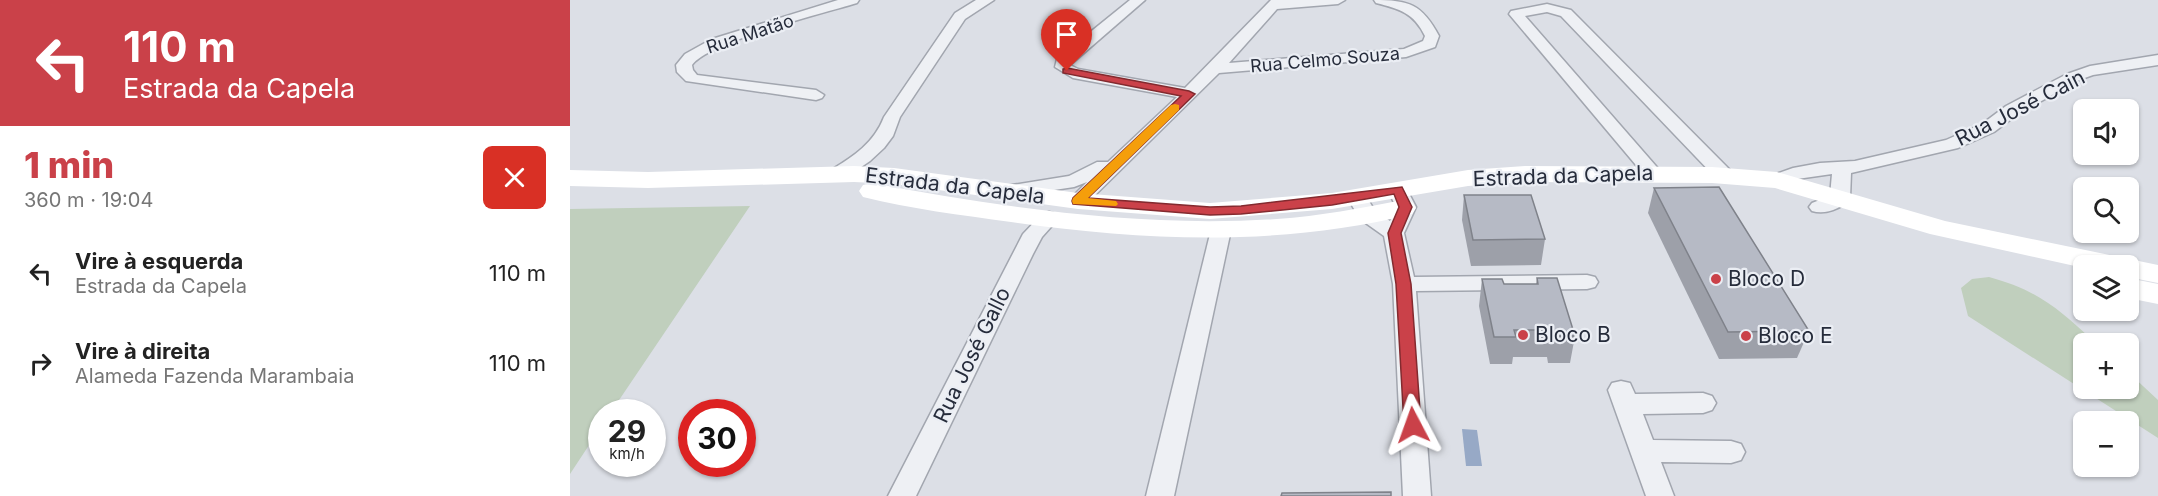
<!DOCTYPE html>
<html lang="pt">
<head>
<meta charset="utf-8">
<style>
  :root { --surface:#fff; --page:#f2f2f2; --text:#222; --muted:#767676; --accent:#ca4149 }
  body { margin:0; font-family:Inter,sans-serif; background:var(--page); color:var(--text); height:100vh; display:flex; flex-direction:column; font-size:22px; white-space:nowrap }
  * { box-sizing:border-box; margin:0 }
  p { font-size:20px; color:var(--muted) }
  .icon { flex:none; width:33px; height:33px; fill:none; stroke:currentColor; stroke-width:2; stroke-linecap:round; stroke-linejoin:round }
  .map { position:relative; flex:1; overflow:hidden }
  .panel { display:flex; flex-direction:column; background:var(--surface); width:570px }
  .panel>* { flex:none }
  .guide { background:#ca4149; color:#fff; overflow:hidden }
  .controls { position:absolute; left:1503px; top:99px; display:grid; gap:12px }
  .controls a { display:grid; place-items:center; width:66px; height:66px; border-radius:9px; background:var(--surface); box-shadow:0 2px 4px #0004; font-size:30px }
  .speed { position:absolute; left:18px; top:399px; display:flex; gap:12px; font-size:30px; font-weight:700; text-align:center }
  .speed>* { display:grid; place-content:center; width:78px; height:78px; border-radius:50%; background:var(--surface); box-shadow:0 2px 4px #0004; line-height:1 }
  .speed small { font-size:15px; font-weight:400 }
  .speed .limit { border:9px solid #d22; background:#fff; color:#111 }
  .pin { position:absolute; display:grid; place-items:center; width:51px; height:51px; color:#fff; margin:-62px -26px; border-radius:50% 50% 50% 0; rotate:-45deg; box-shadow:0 0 6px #0007 }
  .pin .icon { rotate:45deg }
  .me { position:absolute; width:66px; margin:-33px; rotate:356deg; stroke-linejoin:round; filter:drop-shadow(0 0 4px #0008) }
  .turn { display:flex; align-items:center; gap:21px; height:126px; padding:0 24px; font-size:27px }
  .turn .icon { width:78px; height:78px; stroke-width:2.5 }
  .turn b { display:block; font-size:42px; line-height:51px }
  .round { display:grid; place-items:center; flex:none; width:63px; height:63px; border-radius:9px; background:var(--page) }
  .head { display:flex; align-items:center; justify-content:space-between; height:102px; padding:0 24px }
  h1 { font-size:36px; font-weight:800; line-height:45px; color:var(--accent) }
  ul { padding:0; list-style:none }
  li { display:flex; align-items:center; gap:18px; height:90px; padding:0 24px }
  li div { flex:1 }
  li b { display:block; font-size:22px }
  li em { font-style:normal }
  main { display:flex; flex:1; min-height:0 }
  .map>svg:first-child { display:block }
</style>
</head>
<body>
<main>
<section class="panel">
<div class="guide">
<div class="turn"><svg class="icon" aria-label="left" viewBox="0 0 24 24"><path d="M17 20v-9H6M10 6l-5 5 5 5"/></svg><div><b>110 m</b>Estrada da Capela</div></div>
</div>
<div class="head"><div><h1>1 min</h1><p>360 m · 19:04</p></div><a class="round" style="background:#d93025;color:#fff"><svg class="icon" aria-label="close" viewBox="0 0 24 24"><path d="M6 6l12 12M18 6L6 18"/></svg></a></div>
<ul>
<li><svg class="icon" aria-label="left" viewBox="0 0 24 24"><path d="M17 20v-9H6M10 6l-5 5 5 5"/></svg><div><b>Vire à esquerda</b><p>Estrada da Capela</p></div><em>110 m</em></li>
<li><svg class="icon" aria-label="right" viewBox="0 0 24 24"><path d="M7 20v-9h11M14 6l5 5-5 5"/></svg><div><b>Vire à direita</b><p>Alameda Fazenda Marambaia</p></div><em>110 m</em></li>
</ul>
</section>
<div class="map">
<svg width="1588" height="496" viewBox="0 0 1588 496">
  <rect width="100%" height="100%" fill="#dcdfe6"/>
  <g fill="#c0cfbd">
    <polygon points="180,206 41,412 32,412 31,427 0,474 0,209"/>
    <path d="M 1419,277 C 1470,291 1488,309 1526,343 L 1514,344 L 1514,388 L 1558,388 L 1559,373 L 1588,400 L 1588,438 L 1398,316 L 1391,288 L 1402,279 Z"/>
  </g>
  <polygon fill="#97a9c6" points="892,429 907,430 912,466 896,466"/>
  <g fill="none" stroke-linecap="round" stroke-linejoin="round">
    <defs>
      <g id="street">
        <path d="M 268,0 L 289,0 L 287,3 C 254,13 138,42 122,65 L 123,70 L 127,75 L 246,90 L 254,95 L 252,98 L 246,100 L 116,81 L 107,72 L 106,65 L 115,54 L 142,39 Z"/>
        <path d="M 406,0 L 424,0 L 395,19 L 330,117 L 323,136 L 314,148 L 300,161 L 275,178 L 261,178 L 259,174 L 261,170 C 284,156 304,143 314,117 L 385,13 Z"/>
        <path d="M 560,0 L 575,0 L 500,65 L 508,69 L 615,88 L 701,0 L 775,0 L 768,4 L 707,9 L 659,63 L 834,49 L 853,41 L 855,36 C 844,13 830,9 806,3 L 804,0 C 839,0 852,4 869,36 L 865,47 L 836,57 L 649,73 L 515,205 L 501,205 L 498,201 L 517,182 L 504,187 L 437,197 L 430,195 L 427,191 L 430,187 L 499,176 L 527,162 L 538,162 L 607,97 L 503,78 L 485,67 L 487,59 Z"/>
        <polygon points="977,4 1001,10 1162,172 1164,176 1162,180 1148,180 991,16 977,12 955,16 1092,173 1090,177 1076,177 939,14 941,11"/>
        <path d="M 1588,55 L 1588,65 L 1523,75 L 1509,80 L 1448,114 L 1424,132 L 1388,148 L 1281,173 L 1280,198 C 1272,209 1255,215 1242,211 L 1239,207 L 1242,203 L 1260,196 L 1262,174 L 1227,179 L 1207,186 L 1200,184 L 1198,180 L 1200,176 L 1223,168 L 1250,163 L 1285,161 L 1376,140 L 1412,124 L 1436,106 L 1497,74 L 1520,66 Z"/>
        <polygon points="828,184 835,186 846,207 834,233 844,277 1017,275 1025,277 1028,282 1025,287 1017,289 846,291 861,496 833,496 823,284 814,236 790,219 777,197 780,193 794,193 805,211 820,221 826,207 818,190 821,186"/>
        <polygon points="479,212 486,214 489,218 472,237 463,254 346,496 318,496 453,234 472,214"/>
        <polygon points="651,224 658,226 661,230 604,496 576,496 641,230 644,226"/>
        <polygon points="1051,381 1060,383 1065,394 1133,393 1142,396 1146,403 1142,410 1133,413 1073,414 1083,440 1161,441 1171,444 1175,452 1171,460 1161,463 1091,462 1104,496 1076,496 1038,390 1042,383"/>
      </g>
    </defs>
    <use href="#street" stroke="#a2a6af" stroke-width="3"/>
    <use href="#street" fill="#eef0f4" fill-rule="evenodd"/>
    <g fill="#fff" fill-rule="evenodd">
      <polygon points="284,166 324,168 508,193 640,203 762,193 898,170 955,166 1142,167 1207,172 1375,221 1588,265 1588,283 1558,277 1558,266 1514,266 1514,268 1360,234 1205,188 1142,183 955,182 898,186 762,209 640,219 508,209 324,184 284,182 78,188 0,186 0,170 78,172"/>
      <path d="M 302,183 C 435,208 571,228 707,219 C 750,216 791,208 833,200 L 842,202 L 846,208 L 842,214 C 710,247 575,241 441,222 C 391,215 341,209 293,197 L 289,191 L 293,185 Z"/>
      <polygon points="1558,278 1588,284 1588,304 1558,298"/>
    </g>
  </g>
  <g fill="#9da0a9">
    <polygon points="1084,188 1239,331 1227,358 1149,359 1078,213"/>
    <polygon points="894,195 975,239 971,265 901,266 892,220"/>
    <polygon points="967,278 1005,336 1000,363 978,363 977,357 943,357 942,364 920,364 909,306 912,279 934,284 966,284"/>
  </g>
  <g fill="#b6bac5" stroke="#7f828a" stroke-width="1.5">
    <polygon points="1149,187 1239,331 1158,332 1084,188"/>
    <polygon points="894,195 961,195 975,239 903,240"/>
    <polygon points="967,278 987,278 1005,336 983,336 982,330 944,330 946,337 924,337 912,279 932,279 934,284 968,284"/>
    <polygon points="821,492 821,496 711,496 712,493"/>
  </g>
  <polygon fill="#ca4149" stroke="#832a2f" stroke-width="1.5" points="497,68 619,91 625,94 518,198 640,207 671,206 832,187 842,207 831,233 841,284 851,425 849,430 843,432 837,430 834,425 826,284 818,233 829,207 824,194 762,205 671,214 640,215 503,204 502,201 503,198 611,96 493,73 493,69"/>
  <polygon fill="#f59e0b" points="605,104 609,105 609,110 518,198 546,201 548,204 546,206 503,204 502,201 503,198 601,105"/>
  <g fill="#ca4149" stroke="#ebeef4" stroke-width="2">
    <circle cx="1146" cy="279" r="6"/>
    <circle cx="953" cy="335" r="6"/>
    <circle cx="1176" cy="336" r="6"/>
  </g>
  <g text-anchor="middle" stroke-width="4.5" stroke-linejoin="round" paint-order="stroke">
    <g font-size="18" fill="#262c3b" stroke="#ebeef4">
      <text transform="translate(180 34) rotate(-18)" y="6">Rua Matão</text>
      <text transform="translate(755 60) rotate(-5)" y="6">Rua Celmo Souza</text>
    </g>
    <g font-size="21" fill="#262c3b" stroke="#ebeef4">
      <text transform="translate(1450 108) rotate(-27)" y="7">Rua José Cain</text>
      <text transform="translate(993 176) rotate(-2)" y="7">Estrada da Capela</text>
      <text transform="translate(385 186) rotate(7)" y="7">Estrada da Capela</text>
      <text transform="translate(402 355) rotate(-64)" y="7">Rua José Gallo</text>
    </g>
    <g font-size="21" fill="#262c3b" stroke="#ebeef4" text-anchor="start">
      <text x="1158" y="286">Bloco D</text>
      <text x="965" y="342">Bloco B</text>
      <text x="1188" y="343">Bloco E</text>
    </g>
  </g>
</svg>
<div class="controls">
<a><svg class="icon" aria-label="sound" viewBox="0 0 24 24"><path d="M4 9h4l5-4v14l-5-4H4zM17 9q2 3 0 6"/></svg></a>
<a><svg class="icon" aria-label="search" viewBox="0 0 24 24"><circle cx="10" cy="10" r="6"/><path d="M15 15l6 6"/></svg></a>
<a><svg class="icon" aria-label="layers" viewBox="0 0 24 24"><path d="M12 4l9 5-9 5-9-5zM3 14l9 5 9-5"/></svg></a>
<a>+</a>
<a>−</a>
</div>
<div class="speed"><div>29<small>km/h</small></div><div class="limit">30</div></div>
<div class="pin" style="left:497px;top:71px;background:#d93025"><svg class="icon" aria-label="arrive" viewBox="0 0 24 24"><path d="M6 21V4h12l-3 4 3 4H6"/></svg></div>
<svg class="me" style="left:843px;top:425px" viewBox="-20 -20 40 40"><path d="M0-17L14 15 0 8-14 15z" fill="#ca4149" stroke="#fff" stroke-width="4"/></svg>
</div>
</main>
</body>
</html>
